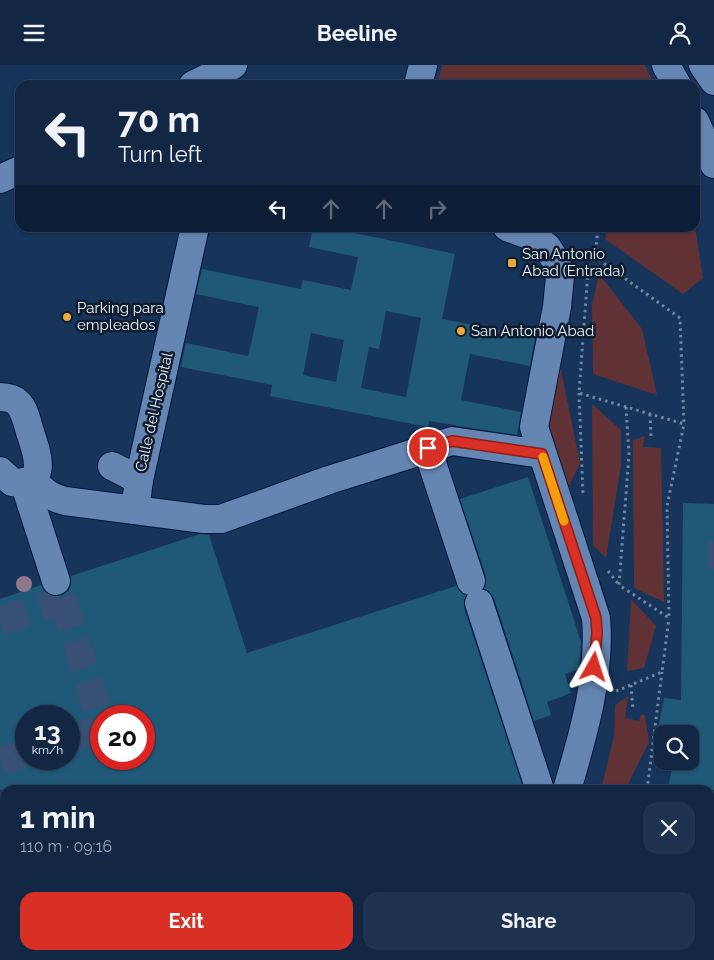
<!DOCTYPE html>
<html lang="en">
<head>
<meta charset="utf-8">
<style>
  :root { --surface:#112744; --page:#1e334f; --text:#f1f3f6; --muted:#9ca5b2; --line:#30445d; --accent:#d93025 }
  body { margin:0; font-family:Raleway,sans-serif; background:var(--page); color:var(--text); height:100vh; display:flex; flex-direction:column; font-size:19px; white-space:nowrap }
  * { box-sizing:border-box; margin:0 }
  p { font-size:16px; color:var(--muted) }
  .icon { flex:none; width:28px; height:28px; fill:none; stroke:currentColor; stroke-width:2; stroke-linecap:round; stroke-linejoin:round }
  .map { position:relative; flex:1; overflow:hidden }
  .panel { position:absolute; left:0px; top:720px; width:715px; height:175px; display:flex; flex-direction:column; background:var(--surface); border-radius:15px 15px 0 0; box-shadow:0 1px 4px #0004,0 0 0 1px var(--line) }
  .panel>* { flex:none }
  .banner { position:absolute; left:15px; top:15px; width:685px; height:152px; border-radius:15px; box-shadow:0 1px 4px #0004,0 0 0 1px var(--line); background:#112744; color:var(--text); overflow:hidden }
  .controls { position:absolute; left:654px; top:660px; display:grid; gap:10px }
  .controls a { display:grid; place-items:center; width:45px; height:45px; border-radius:10px; background:var(--surface); box-shadow:0 1px 4px #0004,0 0 0 1px var(--line); font-size:25px }
  .speed { position:absolute; left:15px; top:640px; display:flex; gap:10px; font-size:25px; font-weight:700; text-align:center }
  .speed>* { display:grid; place-content:center; width:65px; height:65px; border-radius:50%; background:var(--surface); box-shadow:0 1px 4px #0004,0 0 0 1px var(--line); line-height:1 }
  .speed small { font-size:12px; font-weight:400 }
  .speed .limit { border:8px solid #d22; background:#fff; color:#111 }
  .pin { position:absolute; display:grid; place-items:center; width:42px; height:42px; color:#fff; margin:-21px; border:2px solid #fff; border-radius:50%; box-shadow:0 1px 5px #0007 }
  .me { position:absolute; width:55px; margin:-28px; rotate:6deg; stroke-linejoin:round; filter:drop-shadow(0 0 4px #0008) }
  .turn { display:flex; align-items:center; gap:18px; height:105px; padding:0 20px; font-size:22px }
  .turn .icon { width:65px; height:65px; stroke-width:2.5 }
  .turn b { display:block; font-size:35px; line-height:42px }
  .lanes { display:flex; align-items:center; height:48px; padding:0 20px; background:#0003; justify-content:center; gap:25px; direction:ltr }
  .lanes .off { opacity:.35 }
  .round { display:grid; place-items:center; flex:none; width:52px; height:52px; border-radius:15px; background:var(--page) }
  .head { display:flex; align-items:center; justify-content:space-between; height:85px; padding:0 20px }
  h1 { font-size:30px; font-weight:700; line-height:38px }
  .button { display:flex; gap:10px; margin-top:auto; padding:10px 20px }
  .button a { flex:1; height:58px; border-radius:15px; background:var(--accent); color:#fff; font-size:20px; font-weight:700; line-height:58px; text-align:center }
  .button a+a { background:var(--page); color:var(--text) }
  header { display:flex; justify-content:space-between; align-items:center; height:65px; padding:0 20px; background:var(--surface); font-size:22px; font-weight:700 }
  .map>svg:first-child { display:block }
</style>
</head>
<body>
<header><svg class="icon" aria-label="menu" viewBox="0 0 24 24"><path d="M4 6h16M4 12h16M4 18h16"/></svg>Beeline<svg class="icon" aria-label="person" viewBox="0 0 24 24"><circle cx="12" cy="8" r="4"/><path d="M4 21q1-7 8-7t8 7"/></svg></header>
<div class="map">
<svg width="714" height="895" viewBox="0 0 714 895">
  <rect width="100%" height="100%" fill="#17345b"/>
  <g fill="#603235">
    <polygon points="442,0 645,0 654,20 437,20"/>
    <polygon points="695,162 703,213 683,229 605,174 607,163"/>
    <polygon points="599,209 642,264 657,330 593,309 592,240"/>
    <polygon points="559,295 580,398 568,423 547,358"/>
    <polygon points="592,339 621,365 621,400 606,493 593,480"/>
    <polygon points="645,371 643,382 661,383 664,537 634,523 633,375"/>
    <polygon points="631,534 656,561 644,603 627,606"/>
    <polygon points="628,631 625,653 639,656 641,650 645,650 649,677 628,719 628,725 601,725 614,671 615,640"/>
    <polygon points="505,890 548,890 545,895 502,895"/>
  </g>
  <g fill="#205978" fill-rule="evenodd">
    <path d="M 313,162 L 326,162 L 455,189 L 442,254 L 535,272 L 530,301 L 470,289 L 463,325 L 461,335 L 521,347 L 517,370 L 429,356 L 428,362 L 270,331 L 272,320 L 181,302 L 186,278 L 248,291 L 251,279 L 259,242 L 196,229 L 202,204 L 301,224 L 303,215 L 351,225 L 358,192 L 309,182 ZM 386,246 L 421,253 L 406,332 L 361,323 L 369,282 L 379,284 ZM 311,268 L 344,275 L 336,317 L 303,310 Z"/>
    <polygon points="528,412 581,577 579,604 565,609 571,628 547,637 551,650 534,656 494,533 484,524 486,511 460,434"/>
    <polygon points="683,438 714,439 714,725 668,725 673,696 690,696 690,669 662,669 662,675 656,673 664,633 681,635"/>
    <path d="M 200,469 L 209,470 L 247,588 L 456,521 L 466,530 L 464,543 L 524,725 L 0,725 L 0,534 L 41,520 L 45,527 L 52,531 L 61,531 L 68,526 L 71,520 L 71,511 ZM 26,651 L 69,651 L 69,694 L 26,694 ZM 101,651 L 144,651 L 144,694 L 101,694 Z"/>
  </g>
  <g fill="none" stroke-linecap="round" stroke-linejoin="round">
    <g stroke="#375073" stroke-width="28" stroke-dasharray="28 14" stroke-linecap="butt">
      <polyline points="708,490 714,490"/>
      <polyline points="63,536 101,656"/>
      <polyline points="0,556 63,536 57,520"/>
      <polyline points="69,674 101,663"/>
      <polyline points="0,696 26,688"/>
    </g>
    <defs>
      <g id="minor">
        <polyline points="666,0 677,20"/>
        <polyline points="703,0 714,16"/>
        <polyline points="193,20 233,0"/>
        <polyline points="418,20 423,0"/>
        <polyline points="695,56 714,99"/>
        <polyline points="0,114 20,105"/>
        <path d="M 507,162 L 534,172 L 547,182 L 556,196 L 560,211 L 557,242 L 534,362 L 596,553 C 601,610 583,670 567,725"/>
        <path d="M 0,332 C 7,332 13,333 18,338 C 25,345 27,357 30,367 C 37,388 50,422 12,417 L 0,406"/>
        <polyline points="427,383 471,516"/>
        <polyline points="112,401 139,415"/>
        <path d="M 32,414 C 42,426 50,432 65,436 L 204,454 L 221,454 L 329,415 L 452,376 L 542,389"/>
        <polyline points="24,417 56,516"/>
        <polyline points="135,445 139,415 195,162"/>
        <polyline points="479,538 540,725"/>
        <polyline points="710,828 714,814"/>
        <polyline points="461,895 465,890"/>
        <polyline points="687,895 689,890"/>
      </g>
    </defs>
    <use href="#minor" stroke="#001a3f" stroke-width="30"/>
    <g stroke="#7286a0" stroke-width="3" stroke-dasharray="2.5 4" stroke-linecap="butt">
      <polyline points="589,193 579,328 684,359 680,253 595,192 598,162"/>
      <polyline points="579,328 583,430"/>
      <polyline points="626,342 629,389 619,520 669,553 667,441 684,359"/>
      <polyline points="650,349 651,372"/>
      <polyline points="608,506 619,520"/>
      <polyline points="631,620 633,645"/>
      <polyline points="616,626 662,607 669,553"/>
      <polyline points="647,725 662,607"/>
      <polyline points="573,895 576,890"/>
    </g>
    <use href="#minor" stroke="#6585b2" stroke-width="28"/>
  </g>
  <circle fill="#8f7789" cx="24" cy="519" r="8"/>
  <g fill="none" stroke-linecap="round" stroke-linejoin="round">
    <defs>
      <polyline id="route" points="428,383 452,376 542,389 596,553 597,568 594,602"/>
    </defs>
    <use href="#route" stroke="#8d1f18" stroke-width="12"/>
    <use href="#route" stroke="#d93025" stroke-width="9"/>
    <polyline stroke="#f59e0b" stroke-width="9" points="543,392 564,456"/>
  </g>
  <g fill="#eba93a" stroke="#0f1c2e" stroke-width="2">
    <rect x="507" y="193" width="10" height="10" rx="2.5"/>
    <circle cx="67" cy="252" r="5"/>
    <circle cx="461" cy="266" r="5"/>
  </g>
  <g text-anchor="middle" stroke-width="5" stroke-linejoin="round" paint-order="stroke">
    <g font-size="15" fill="#ebf2fc" stroke="#0f1c2e" text-anchor="start">
      <text x="522" y="194">San Antonio<tspan x="522" dy="17">Abad (Entrada)</tspan></text>
      <text x="77" y="248">Parking para<tspan x="77" dy="17">empleados</tspan></text>
      <text x="471" y="271">San Antonio Abad</text>
    </g>
    <g font-size="15" fill="#ebf2fc" stroke="#0f1c2e">
      <text transform="translate(154 347) rotate(-77)" y="5">Calle del Hospital</text>
    </g>
  </g>
</svg>
<div class="controls">
<a><svg class="icon" aria-label="search" viewBox="0 0 24 24"><circle cx="10" cy="10" r="6"/><path d="M15 15l6 6"/></svg></a>
</div>
<div class="speed"><div>13<small>km/h</small></div><div class="limit">20</div></div>
<div class="pin" style="left:428px;top:383px;background:#d93025"><svg class="icon" aria-label="arrive" viewBox="0 0 24 24"><path d="M6 21V4h12l-3 4 3 4H6"/></svg></div>
<svg class="me" style="left:594px;top:602px" viewBox="-20 -20 40 40"><path d="M0-17L14 15 0 8-14 15z" fill="#d93025" stroke="#fff" stroke-width="4"/></svg>
<div class="banner">
<div class="turn"><svg class="icon" aria-label="left" viewBox="0 0 24 24"><path d="M17 20v-9H6M10 6l-5 5 5 5"/></svg><div><b>70 m</b>Turn left</div></div>
<div class="lanes"><svg class="icon" aria-label="left" viewBox="0 0 24 24"><path d="M17 20v-9H6M10 6l-5 5 5 5"/></svg><svg class="icon off" aria-label="ahead" viewBox="0 0 24 24"><path d="M12 20V5M6 11l6-6 6 6"/></svg><svg class="icon off" aria-label="ahead" viewBox="0 0 24 24"><path d="M12 20V5M6 11l6-6 6 6"/></svg><svg class="icon off" aria-label="right" viewBox="0 0 24 24"><path d="M7 20v-9h11M14 6l5 5-5 5"/></svg></div>
</div>
<section class="panel">
<div class="head"><div><h1>1 min</h1><p>110 m · 09:16</p></div><a class="round"><svg class="icon" aria-label="close" viewBox="0 0 24 24"><path d="M6 6l12 12M18 6L6 18"/></svg></a></div>
<div class="button"><a>Exit</a><a>Share</a></div>
</section>
</div>
</body>
</html>
